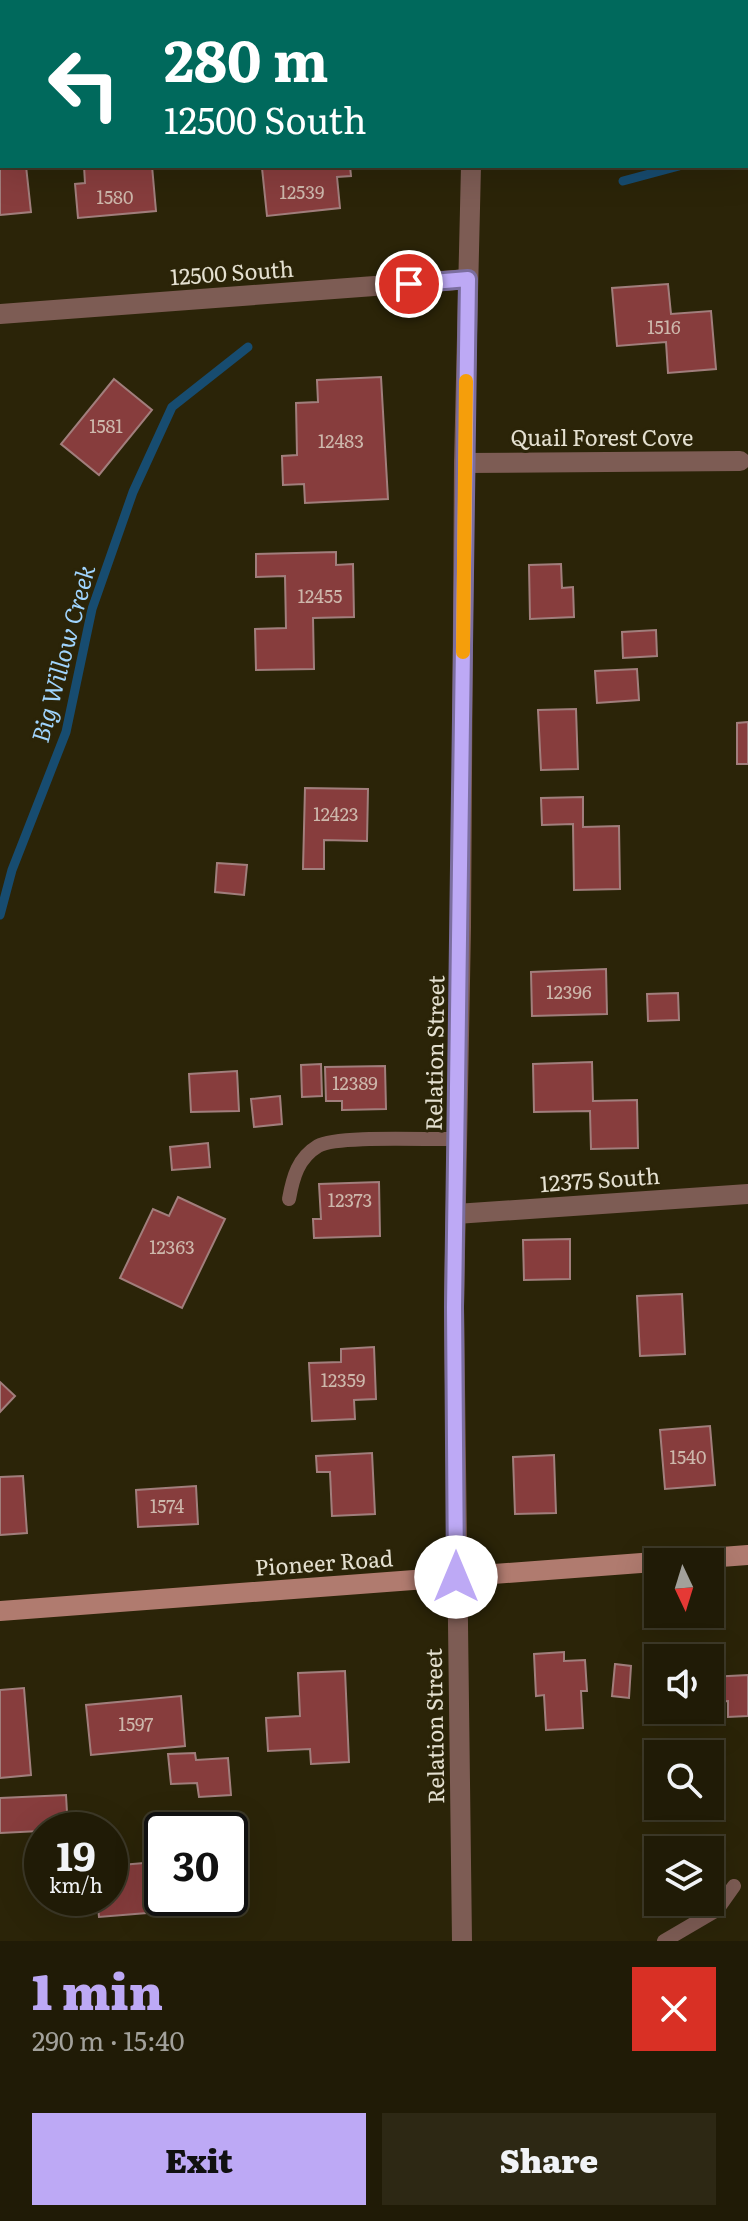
<!DOCTYPE html>
<html lang="en">
<head>
<meta charset="utf-8">
<style>
  :root { --surface:#201b06; --page:#2d2814; --text:#f1f3f6; --muted:#a2a19b; --line:#3d3928; --accent:#bda9f5 }
  body { margin:0; font-family:Literata,serif; background:var(--page); color:var(--text); height:100vh; display:flex; flex-direction:column; font-size:30px; white-space:nowrap }
  * { box-sizing:border-box; margin:0 }
  p { font-size:26px; color:var(--muted) }
  .icon { flex:none; width:44px; height:44px; fill:none; stroke:currentColor; stroke-width:2; stroke-linecap:round; stroke-linejoin:round }
  .map { position:relative; height:1941px; overflow:hidden }
  .panel { display:flex; flex-direction:column; background:var(--surface); flex:1 }
  .panel>* { flex:none }
  .banner { position:absolute; left:0px; top:0px; width:748px; height:168px; box-shadow:0 8px 32px #0002,0 0 0 2px var(--line); background:#00695c; color:#fff; overflow:hidden }
  .needle { width:52px; rotate:176deg }
  .controls { position:absolute; left:644px; top:1548px; display:grid; gap:16px }
  .controls a { display:grid; place-items:center; width:80px; height:80px; border-radius:0px; background:var(--surface); box-shadow:0 8px 32px #0002,0 0 0 2px var(--line); font-size:40px }
  .speed { position:absolute; left:24px; top:1812px; display:flex; gap:16px; font-size:40px; font-weight:700; text-align:center }
  .speed>* { display:grid; place-content:center; width:104px; height:104px; border-radius:50%; background:var(--surface); box-shadow:0 8px 32px #0002,0 0 0 2px var(--line); line-height:1 }
  .speed small { font-size:20px; font-weight:400 }
  .speed .limit { border:4px solid #111; border-radius:12px; background:#fff; color:#111 }
  .pin { position:absolute; display:grid; place-items:center; width:68px; height:68px; color:#fff; margin:-34px; border:4px solid #fff; border-radius:50%; box-shadow:0 2px 8px #0007 }
  .me { position:absolute; width:88px; margin:-44px; rotate:0deg; stroke-linejoin:round; filter:drop-shadow(0 0 6px #0008) }
  .turn { display:flex; align-items:center; gap:28px; height:168px; padding:0 32px; font-size:36px }
  .turn .icon { width:104px; height:104px; stroke-width:2.5 }
  .turn b { display:block; font-size:56px; line-height:68px }
  .round { display:grid; place-items:center; flex:none; width:84px; height:84px; border-radius:0px; background:var(--page) }
  .summary { display:flex; align-items:center; justify-content:space-between; height:136px; padding:0 32px }
  h1 { font-size:48px; font-weight:800; line-height:60px; color:var(--accent) }
  .action { display:flex; gap:16px; margin-top:auto; padding:16px 32px }
  .action a { flex:1; height:92px; border-radius:0px; background:var(--accent); color:#111; font-size:32px; font-weight:800; line-height:92px; text-align:center }
  .action a+a { background:var(--page); color:var(--text) }
  .map>svg:first-child { display:block }
</style>
</head>
<body>
<div class="map">
<svg width="748" height="1941" viewBox="0 0 748 1941">
  <rect width="100%" height="100%" fill="#2b2408"/>
  <g fill="none" stroke-linecap="round" stroke-linejoin="round">
    <g stroke="#174c70" stroke-width="9">
      <polyline points="746,154 748,154"/>
      <polyline points="623,181 679,166"/>
      <polyline points="0,915 12,870 66,732 92,609 133,492 172,407 248,347"/>
    </g>
  </g>
  <g fill="#873d3d" stroke="#a17e7c" stroke-width="2">
    <polygon points="217,0 309,0 308,2 216,2"/>
    <polygon points="0,156 2,156 2,166 26,166 31,212 0,215"/>
    <polygon points="84,166 152,166 156,211 78,218 75,184 85,183"/>
    <polygon points="278,166 350,166 351,176 337,177 340,208 267,216 262,168"/>
    <polygon points="668,284 671,314 711,311 716,369 668,373 666,342 617,346 612,288"/>
    <polygon points="381,377 388,499 305,503 304,484 283,485 282,456 297,455 296,403 318,402 317,380"/>
    <polygon points="114,379 152,410 99,475 61,444"/>
    <polygon points="336,552 336,565 353,564 354,617 313,618 314,669 256,670 255,629 286,628 285,576 256,577 256,554"/>
    <polygon points="561,564 562,588 573,587 574,617 530,619 529,565"/>
    <polygon points="656,630 657,656 623,658 622,632"/>
    <polygon points="637,669 639,700 597,703 595,671"/>
    <polygon points="576,709 578,769 541,770 538,710"/>
    <polygon points="748,722 748,764 737,764 737,723"/>
    <polygon points="305,788 368,789 367,841 324,840 324,869 303,869"/>
    <polygon points="583,797 583,827 619,826 620,889 574,890 573,824 542,825 541,798"/>
    <polygon points="217,863 247,865 244,895 215,892"/>
    <polygon points="606,969 607,1014 532,1016 531,972"/>
    <polygon points="678,993 679,1020 648,1021 647,994"/>
    <polygon points="592,1062 593,1101 637,1100 638,1148 591,1149 590,1111 534,1112 533,1064"/>
    <polygon points="321,1064 322,1096 302,1097 301,1065"/>
    <polygon points="385,1066 386,1109 342,1110 342,1101 326,1101 325,1067"/>
    <polygon points="237,1071 239,1111 191,1112 189,1074"/>
    <polygon points="280,1096 282,1124 254,1127 251,1099"/>
    <polygon points="208,1143 210,1167 172,1170 170,1147"/>
    <polygon points="379,1182 380,1236 314,1238 313,1219 321,1219 319,1184"/>
    <polygon points="178,1197 225,1219 182,1308 120,1278 153,1209 169,1216"/>
    <polygon points="570,1239 570,1279 524,1280 523,1240"/>
    <polygon points="682,1294 685,1354 640,1356 637,1296"/>
    <polygon points="374,1347 376,1399 354,1400 355,1419 312,1421 309,1363 341,1362 341,1349"/>
    <polygon points="0,1382 15,1396 0,1412"/>
    <polygon points="710,1426 715,1485 665,1489 660,1430"/>
    <polygon points="372,1453 375,1514 332,1516 330,1472 317,1472 316,1456"/>
    <polygon points="554,1455 556,1513 515,1514 513,1457"/>
    <polygon points="23,1476 27,1533 0,1535 0,1477"/>
    <polygon points="196,1486 198,1524 138,1527 136,1490"/>
    <polygon points="564,1652 564,1661 585,1660 587,1691 581,1691 583,1728 546,1730 544,1695 536,1696 534,1654"/>
    <polygon points="615,1664 631,1666 629,1698 612,1696"/>
    <polygon points="345,1671 349,1762 311,1764 310,1749 268,1751 266,1718 300,1716 298,1673"/>
    <polygon points="748,1675 748,1716 728,1717 728,1701 710,1702 710,1677"/>
    <polygon points="24,1688 31,1775 0,1778 0,1690"/>
    <polygon points="181,1696 185,1746 91,1755 86,1705"/>
    <polygon points="677,1710 699,1710 700,1718 677,1719"/>
    <polygon points="195,1753 196,1760 228,1758 231,1795 199,1797 197,1783 171,1784 168,1754"/>
    <polygon points="66,1795 68,1830 42,1830 41,1842 40,1831 0,1833 0,1798"/>
    <polygon points="155,1862 159,1912 99,1917 97,1898 110,1898 110,1866"/>
  </g>
  <g fill="none" stroke-linecap="round" stroke-linejoin="round">
    <polyline stroke="#817b65" stroke-width="5" stroke-dasharray="2 6" stroke-linecap="butt" points="414,0 416,2"/>
    <g stroke="#7d5c54" stroke-width="14">
      <path d="M 289,1199 C 293,1177 298,1158 318,1146 C 337,1135 430,1140 457,1139"/>
      <polyline points="664,1941 717,1910 734,1886"/>
    </g>
    <g stroke="#7d5c54" stroke-width="20">
      <polyline points="472,2 472,0"/>
      <polyline points="0,314 468,279"/>
      <polyline points="464,463 740,461"/>
      <polyline points="456,1214 748,1194"/>
      <polyline points="462,1941 454,1307 461,927 464,463 471,166"/>
    </g>
    <polyline stroke="#b07b6f" stroke-width="20" points="0,1611 748,1555"/>
  </g>
  <g fill="none" stroke-linecap="round" stroke-linejoin="round">
    <defs>
      <polyline id="route" points="409,284 468,279 454,1307 456,1577"/>
    </defs>
    <use href="#route" stroke="#7b6e9f" stroke-width="20"/>
    <use href="#route" stroke="#bda9f5" stroke-width="14"/>
    <polyline stroke="#f59e0b" stroke-width="14" points="463,652 466,381"/>
  </g>
  <g text-anchor="middle" stroke-width="6" stroke-linejoin="round" paint-order="stroke">
    <g font-size="18" fill="#cdb7ab">
      <text x="302" y="199">12539</text>
      <text x="115" y="204">1580</text>
      <text x="664" y="334">1516</text>
      <text x="106" y="433">1581</text>
      <text x="341" y="448">12483</text>
      <text x="320" y="603">12455</text>
      <text x="336" y="821">12423</text>
      <text x="569" y="999">12396</text>
      <text x="355" y="1090">12389</text>
      <text x="350" y="1207">12373</text>
      <text x="172" y="1254">12363</text>
      <text x="343" y="1387">12359</text>
      <text x="688" y="1464">1540</text>
      <text x="167" y="1513">1574</text>
      <text x="136" y="1731">1597</text>
    </g>
    <g font-size="22" fill="#e4e0d0" stroke="#2b2408">
      <text transform="translate(232 273) rotate(-4)" y="8">12500 South</text>
      <text x="602" y="446">Quail Forest Cove</text>
      <text transform="translate(435 1053) rotate(-89)" y="8">Relation Street</text>
      <text transform="translate(600 1180) rotate(-4)" y="8">12375 South</text>
      <text transform="translate(324 1563) rotate(-4)" y="8">Pioneer Road</text>
      <text transform="translate(435 1726) rotate(-91)" y="8">Relation Street</text>
    </g>
    <g font-size="24" font-style="italic" fill="#a0d4fd" stroke="#2b2408">
      <text transform="translate(64 654) rotate(-75)" y="8">Big Willow Creek</text>
    </g>
  </g>
</svg>
<div class="controls">
<a><svg class="needle" viewBox="-14 -14 28 28"><path d="M0-13l5 13h-10z" fill="#e53935"/><path d="M0 13l5-13h-10z" fill="#a2a19b"/></svg></a>
<a><svg class="icon" aria-label="sound" viewBox="0 0 24 24"><path d="M4 9h4l5-4v14l-5-4H4zM17 9q2 3 0 6"/></svg></a>
<a><svg class="icon" aria-label="search" viewBox="0 0 24 24"><circle cx="10" cy="10" r="6"/><path d="M15 15l6 6"/></svg></a>
<a><svg class="icon" aria-label="layers" viewBox="0 0 24 24"><path d="M12 4l9 5-9 5-9-5zM3 14l9 5 9-5"/></svg></a>
</div>
<div class="speed"><div>19<small>km/h</small></div><div class="limit">30</div></div>
<div class="pin" style="left:409px;top:284px;background:#d93025"><svg class="icon" aria-label="arrive" viewBox="0 0 24 24"><path d="M6 21V4h12l-3 4 3 4H6"/></svg></div>
<svg class="me" style="left:456px;top:1577px" viewBox="-20 -20 40 40"><circle r="19" fill="#fff"/><path d="M0-13L10 11 0 6-10 11z" fill="#bda9f5"/></svg>
<div class="banner">
<div class="turn"><svg class="icon" aria-label="left" viewBox="0 0 24 24"><path d="M17 20v-9H6M10 6l-5 5 5 5"/></svg><div><b>280 m</b>12500 South</div></div>
</div>
</div>
<section class="panel">
<div class="summary"><div><h1>1 min</h1><p>290 m · 15:40</p></div><a class="round" style="background:#d93025;color:#fff"><svg class="icon" aria-label="close" viewBox="0 0 24 24"><path d="M6 6l12 12M18 6L6 18"/></svg></a></div>
<div class="action"><a>Exit</a><a>Share</a></div>
</section>
</body>
</html>
